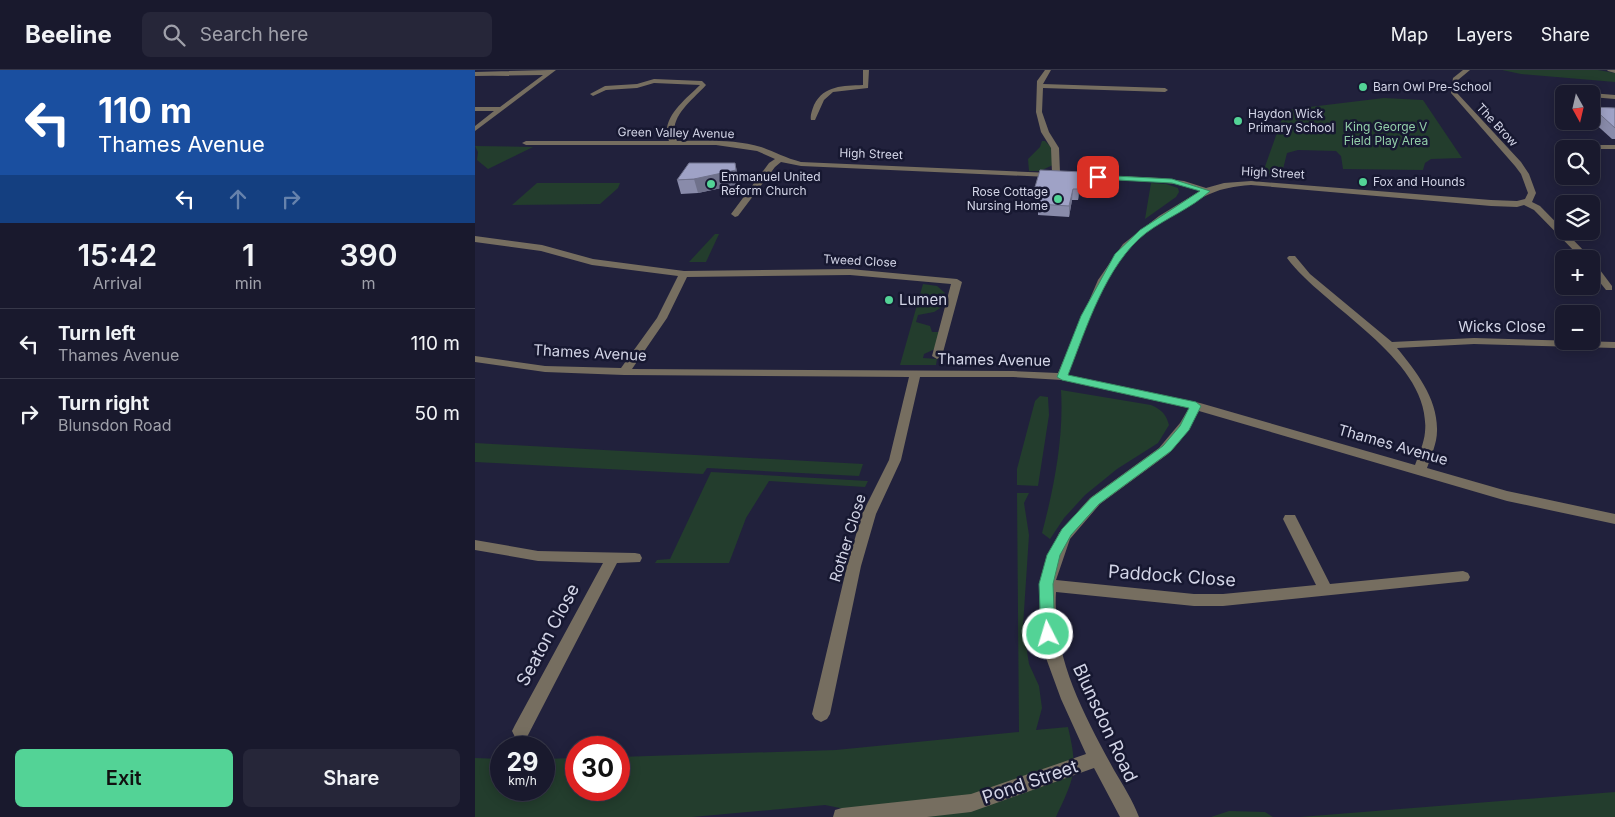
<!DOCTYPE html>
<html lang="en">
<head>
<meta charset="utf-8">
<style>
  :root { --surface:#19192d; --page:#262639; --text:#f1f3f6; --muted:#9fa0aa; --line:#373849; --accent:#53d396 }
  body { margin:0; font-family:Inter,sans-serif; background:var(--page); color:var(--text); height:100vh; display:flex; flex-direction:column; font-size:19px; white-space:nowrap }
  * { box-sizing:border-box; margin:0 }
  p { font-size:16px; color:var(--muted) }
  .icon { flex:none; width:28px; height:28px; fill:none; stroke:currentColor; stroke-width:2; stroke-linecap:round; stroke-linejoin:round }
  .map { position:relative; flex:1; overflow:hidden }
  .sheet { display:flex; flex-direction:column; background:var(--surface); width:475px }
  .sheet>* { flex:none }
  .banner { background:#1a4fa0; color:#fff; overflow:hidden }
  .needle { width:32px; rotate:172deg }
  .buttons { position:absolute; left:1080px; top:15px; display:grid; gap:10px }
  .buttons a { display:grid; place-items:center; width:45px; height:45px; border-radius:8px; background:var(--surface); box-shadow:0 2px 12px #0003,0 0 0 1px var(--line); font-size:25px }
  .speed { position:absolute; left:15px; top:666px; display:flex; gap:10px; font-size:25px; font-weight:700; text-align:center }
  .speed>* { display:grid; place-content:center; width:65px; height:65px; border-radius:50%; background:var(--surface); box-shadow:0 2px 12px #0003,0 0 0 1px var(--line); line-height:1 }
  .speed small { font-size:12px; font-weight:400 }
  .speed .limit { border:8px solid #d22; background:#fff; color:#111 }
  .pin { position:absolute; display:grid; place-items:center; width:42px; height:42px; color:#fff; margin:-21px; border-radius:10px; box-shadow:0 2px 8px #0006 }
  .me { position:absolute; width:55px; margin:-28px; rotate:355deg; stroke-linejoin:round; filter:drop-shadow(0 0 4px #0008) }
  .turn { display:flex; align-items:center; gap:18px; height:105px; padding:0 15px; font-size:22px }
  .turn .icon { width:65px; height:65px; stroke-width:2.5 }
  .turn b { display:block; font-size:35px; line-height:42px }
  .lanes { display:flex; align-items:center; height:48px; padding:0 15px; background:#0003; justify-content:center; gap:25px; direction:ltr }
  .lanes .off { opacity:.35 }
  .eta { display:flex; justify-content:space-evenly; align-items:center; height:85px; text-align:center }
  .eta b { font-size:30px; font-weight:600; line-height:35px }
  .primary-button { display:flex; gap:10px; margin-top:auto; padding:10px 15px }
  .primary-button a { flex:1; height:58px; border-radius:8px; background:var(--accent); color:#111; font-size:20px; font-weight:600; line-height:58px; text-align:center }
  .primary-button a+a { background:var(--page); color:var(--text) }
  ul { padding:0; list-style:none }
  li { display:flex; align-items:center; gap:15px; height:70px; padding:0 15px; border-top:1px solid var(--line) }
  li div { flex:1 }
  li b { display:block; font-size:19px }
  li em { font-style:normal }
  header { display:flex; align-items:center; gap:30px; box-sizing:border-box; height:70px; padding:0 25px; background:var(--surface); border-bottom:1px solid var(--line) }
  header strong { font-size:24px }
  nav { display:flex; gap:28px; margin-inline-start:auto; font-size:18px }
  .search { width:350px; height:45px; background:var(--page); display:flex; align-items:center; gap:12px; box-sizing:border-box; padding:0 18px; border-radius:8px; color:var(--muted); font-size:19px }
  main { display:flex; flex:1; min-height:0 }
  .map>svg:first-child { display:block }
</style>
</head>
<body>
<header>
<strong>Beeline</strong>
<div class="search"><svg class="icon" aria-label="search" viewBox="0 0 24 24"><circle cx="10" cy="10" r="6"/><path d="M15 15l6 6"/></svg>Search here</div>
<nav><a>Map</a><a>Layers</a><a>Share</a></nav>
</header>
<main>
<section class="sheet">
<div class="banner">
<div class="turn"><svg class="icon" aria-label="left" viewBox="0 0 24 24"><path d="M17 20v-9H6M10 6l-5 5 5 5"/></svg><div><b>110 m</b>Thames Avenue</div></div>
<div class="lanes"><svg class="icon" aria-label="left" viewBox="0 0 24 24"><path d="M17 20v-9H6M10 6l-5 5 5 5"/></svg><svg class="icon off" aria-label="ahead" viewBox="0 0 24 24"><path d="M12 20V5M6 11l6-6 6 6"/></svg><svg class="icon off" aria-label="right" viewBox="0 0 24 24"><path d="M7 20v-9h11M14 6l5 5-5 5"/></svg></div>
</div>
<div class="eta">
<div><b>15:42</b><p>Arrival</p></div>
<div><b>1</b><p>min</p></div>
<div><b>390</b><p>m</p></div>
</div>
<ul>
<li><svg class="icon" aria-label="left" viewBox="0 0 24 24"><path d="M17 20v-9H6M10 6l-5 5 5 5"/></svg><div><b>Turn left</b><p>Thames Avenue</p></div><em>110 m</em></li>
<li><svg class="icon" aria-label="right" viewBox="0 0 24 24"><path d="M7 20v-9h11M14 6l5 5-5 5"/></svg><div><b>Turn right</b><p>Blunsdon Road</p></div><em>50 m</em></li>
</ul>
<div class="primary-button"><a>Exit</a><a>Share</a></div>
</section>
<div class="map">
<svg width="1140" height="747" viewBox="0 0 1140 747">
  <rect width="100%" height="100%" fill="#21213c"/>
  <g fill="#233d2d">
    <polygon points="1027,0 1123,0 1140,3 1140,12 1046,4"/>
    <polygon points="909,28 948,30 987,88 956,89 950,93 948,100 868,99 866,86 861,81 823,80 812,83 806,107 789,105 786,108 810,40"/>
    <polygon points="567,71 570,71 576,77 578,95 565,101 554,101 553,89 565,77"/>
    <polygon points="0,76 58,77 13,99 2,90 3,82"/>
    <polygon points="62,113 145,113 143,118 125,134 37,135"/>
    <polygon points="676,113 691,114 703,118 704,122 701,127 670,149"/>
    <polygon points="240,164 244,164 231,192 214,192"/>
    <polygon points="448,214 462,216 470,223 467,237 459,242 443,245 441,252 455,256 457,262 464,262 460,279 449,284 448,288 462,289 461,295 425,295"/>
    <path d="M 586,320 L 676,335 C 687,340 691,344 694,355 L 683,373 L 642,399 L 610,425 L 589,448 L 575,469 L 567,463 C 579,418 589,367 586,320 Z"/>
    <polygon points="565,326 573,327 574,345 563,416 542,415 542,399 560,331"/>
    <polygon points="0,373 388,394 384,406 232,398 228,404 0,392"/>
    <polygon points="236,402 393,411 390,417 294,411 271,448 254,493 180,493 182,490 195,489"/>
    <path d="M 542,423 L 554,423 L 549,433 L 554,465 L 548,556 L 554,594 L 564,616 L 567,638 L 561,660 L 593,657 C 603,700 600,707 581,747 L 376,747 L 365,738 L 350,735 L 217,747 L 0,747 L 0,688 L 26,689 L 26,720 L 69,720 L 69,689 L 101,688 L 101,720 L 144,720 L 144,687 L 361,680 L 544,662 Z"/>
    <polygon points="1140,722 1140,747 825,747"/>
    <polygon points="754,741 790,742 798,747 736,747"/>
  </g>
  <g fill="none" stroke-linecap="round" stroke-linejoin="round">
    <g fill="#766e60" fill-rule="evenodd">
      <polygon points="74,0 81,0 0,61 0,56 19,41 0,41 0,37 25,37 68,5 0,6 0,2"/>
      <path d="M 388,0 L 394,0 L 393,18 L 358,22 L 349,30 L 340,50 L 336,50 C 335,46 337,40 339,35 C 349,15 368,16 388,15 Z"/>
      <path d="M 570,0 L 576,0 L 568,14 L 690,18 L 693,20 L 690,22 L 568,18 L 567,42 L 574,62 L 584,78 L 585,103 L 684,108 L 709,111 L 731,118 L 749,113 L 776,111 L 1016,130 L 1042,131 L 1050,129 L 1053,123 L 1046,104 L 1040,96 L 976,23 L 978,8 L 988,0 L 995,0 L 983,10 L 982,23 L 1046,92 L 1054,104 L 1061,123 L 1057,132 L 1065,136 L 1115,187 L 1117,189 L 1116,190 L 1107,189 L 1059,140 L 1049,135 L 1042,137 L 1016,136 L 776,115 C 740,118 733,124 703,142 C 687,152 666,164 654,178 C 624,213 610,263 593,305 L 725,333 L 940,395 C 944,384 949,373 950,362 C 957,290 850,239 812,188 L 814,186 L 820,186 L 835,204 L 917,272 L 999,268 L 1140,272 L 1140,278 L 999,274 L 922,278 C 941,301 963,329 962,361 C 962,373 956,386 952,398 L 1032,421 L 1140,444 L 1140,454 L 1032,431 L 724,341 L 704,372 L 693,384 L 625,434 L 595,469 L 581,510 L 719,524 L 748,524 L 841,515 L 808,449 L 810,445 L 820,445 L 822,449 L 855,514 L 988,501 L 993,503 L 995,507 L 993,511 L 748,536 L 719,536 L 581,522 C 577,587 609,645 639,700 C 648,715 658,731 664,747 L 645,747 L 619,698 L 496,742 L 452,747 L 358,747 L 360,740 L 367,738 L 496,724 L 611,684 L 586,629 L 571,588 L 564,546 L 566,519 L 564,515 L 584,463 L 615,428 L 684,378 L 705,353 L 714,338 L 587,310 L 538,307 L 445,307 L 426,390 L 401,444 L 386,496 L 355,644 L 352,649 L 346,652 L 340,649 L 337,644 L 372,496 L 387,444 L 414,390 L 434,307 L 149,305 L 70,302 L 0,292 L 0,286 L 70,296 L 146,298 L 182,248 L 203,206 L 117,195 L 66,181 L 0,172 L 0,166 L 67,175 L 118,189 L 209,201 L 375,199 L 482,209 L 487,212 L 467,286 L 462,289 L 457,286 L 476,214 L 375,205 L 212,207 L 192,248 L 157,299 L 538,301 L 583,303 L 623,210 L 648,174 L 684,146 L 725,121 L 708,115 L 684,112 L 326,96 L 306,92 L 300,97 L 263,146 L 260,147 L 256,144 L 294,93 L 300,89 L 282,81 L 241,75 L 51,75 L 47,73 L 51,71 L 194,71 C 184,49 211,29 225,15 L 179,13 L 162,18 L 131,20 L 118,26 L 115,24 L 130,16 L 162,14 L 179,9 L 227,11 L 231,15 C 218,30 191,48 202,71 C 229,71 260,69 286,77 C 300,82 310,88 326,92 L 577,103 L 576,78 L 566,62 L 561,42 L 562,11 Z"/>
      <polygon points="1132,0 1140,0 1140,3 1133,1"/>
      <polygon points="1116,23 1140,25 1140,29 1116,27 1116,24 1114,24"/>
      <rect x="1123" y="75" width="17" height="4"/>
      <polygon points="1116,191 1119,192 1137,216 1137,220 1131,220 1116,201"/>
      <polygon points="0,470 63,481 160,483 165,484 167,488 165,492 142,493 52,667 46,669 40,667 37,661 40,655 128,493 63,491 0,480"/>
    </g>
  </g>
  <g fill="#898baa">
    <polygon points="1117,37 1140,38 1140,69 1137,69 1116,50 1116,40"/>
    <polygon points="607,102 606,112 603,130 597,130 594,147 563,145 563,134 564,129 560,128 560,117"/>
    <polygon points="264,107 265,114 223,123 206,124 202,110"/>
  </g>
  <g fill="#6f718b">
    <polygon points="260,93 265,114 223,123 219,109"/>
    <polygon points="607,102 606,112 603,130 603,119"/>
    <polygon points="598,119 597,130 594,147 594,136"/>
  </g>
  <g fill="#9fa2c6" stroke="#6f718b">
    <polygon points="1117,37 1140,38 1140,58"/>
    <polygon points="214,93 260,93 261,100 219,109 202,110"/>
    <polygon points="565,100 607,102 603,119 598,119 594,136 563,134 567,118 560,117"/>
  </g>
  <path fill="#53d396" stroke="#368962" d="M 620,105 L 697,109 L 735,121 C 717,138 691,148 671,163 C 631,194 611,259 593,305 L 721,332 L 726,336 L 714,360 L 696,381 L 624,434 L 596,465 L 585,485 L 578,514 L 580,564 L 578,569 L 568,569 L 566,564 L 564,514 L 572,485 L 587,459 L 616,428 L 688,376 L 705,356 L 714,338 L 587,310 L 582,307 L 606,246 L 640,184 L 665,160 L 725,121 L 697,113 L 623,109 Z"/>
  <g fill="#53d396" stroke="#171831" stroke-width="2">
    <circle cx="888" cy="17" r="5"/>
    <circle cx="763" cy="51" r="5"/>
    <circle cx="888" cy="112" r="5"/>
    <circle cx="236" cy="114" r="5"/>
    <circle cx="583" cy="129" r="5"/>
    <circle cx="414" cy="230" r="5"/>
  </g>
  <g text-anchor="middle" stroke-width="5" stroke-linejoin="round" paint-order="stroke">
    <g font-size="12" fill="#d3d5e7" stroke="#171831" text-anchor="start">
      <text x="898" y="21">Barn Owl Pre-School</text>
      <text x="773" y="48">Haydon Wick<tspan x="773" dy="14">Primary School</tspan></text>
      <text x="246" y="111">Emmanuel United<tspan x="246" dy="14">Reform Church</tspan></text>
      <text x="898" y="116">Fox and Hounds</text>
      <text x="573" y="126" text-anchor="end">Rose Cottage<tspan x="573" dy="14">Nursing Home</tspan></text>
    </g>
    <g font-size="12" fill="#d3d5e7" stroke="#171831">
      <text transform="translate(1022 55) rotate(47)" y="4">The Brow</text>
      <text transform="translate(201 63) rotate(1)" y="4">Green Valley Avenue</text>
      <text transform="translate(396 84) rotate(2)" y="4">High Street</text>
      <text transform="translate(798 103) rotate(3)" y="4">High Street</text>
      <text transform="translate(385 191) rotate(3)" y="4">Tweed Close</text>
    </g>
    <g font-size="12" fill="#93cfa9" stroke="#171831">
      <text x="911" y="61">King George V<tspan x="911" dy="14">Field Play Area</tspan></text>
    </g>
    <g font-size="15" fill="#d3d5e7" stroke="#171831" text-anchor="start">
      <text x="424" y="235">Lumen</text>
    </g>
    <g font-size="15" fill="#d3d5e7" stroke="#171831">
      <text x="1027" y="262">Wicks Close</text>
      <text transform="translate(115 283) rotate(3)" y="5">Thames Avenue</text>
      <text transform="translate(519 290) rotate(1)" y="5">Thames Avenue</text>
      <text transform="translate(918 375) rotate(16)" y="5">Thames Avenue</text>
      <text transform="translate(373 468) rotate(-73)" y="5">Rother Close</text>
    </g>
    <g font-size="18" fill="#d3d5e7" stroke="#171831">
      <text transform="translate(697 506) rotate(4)" y="6">Paddock Close</text>
      <text transform="translate(73 565) rotate(-62)" y="6">Seaton Close</text>
      <text transform="translate(630 653) rotate(65)" y="6">Blunsdon Road</text>
      <text transform="translate(555 712) rotate(-19)" y="6">Pond Street</text>
    </g>
  </g>
</svg>
<div class="buttons">
<a><svg class="needle" viewBox="-14 -14 28 28"><path d="M0-13l5 13h-10z" fill="#e53935"/><path d="M0 13l5-13h-10z" fill="#9fa0aa"/></svg></a>
<a><svg class="icon" aria-label="search" viewBox="0 0 24 24"><circle cx="10" cy="10" r="6"/><path d="M15 15l6 6"/></svg></a>
<a><svg class="icon" aria-label="layers" viewBox="0 0 24 24"><path d="M12 4l9 5-9 5-9-5zM3 14l9 5 9-5"/></svg></a>
<a>+</a>
<a>−</a>
</div>
<div class="speed"><div>29<small>km/h</small></div><div class="limit">30</div></div>
<div class="pin" style="left:623px;top:107px;background:#d93025"><svg class="icon" aria-label="arrive" viewBox="0 0 24 24"><path d="M6 21V4h12l-3 4 3 4H6"/></svg></div>
<svg class="me" style="left:573px;top:564px" viewBox="-20 -20 40 40"><circle r="17" fill="#53d396" stroke="#fff" stroke-width="3"/><path d="M0-11L8 9 0 5-8 9z" fill="#fff"/></svg>
</div>
</main>
</body>
</html>
